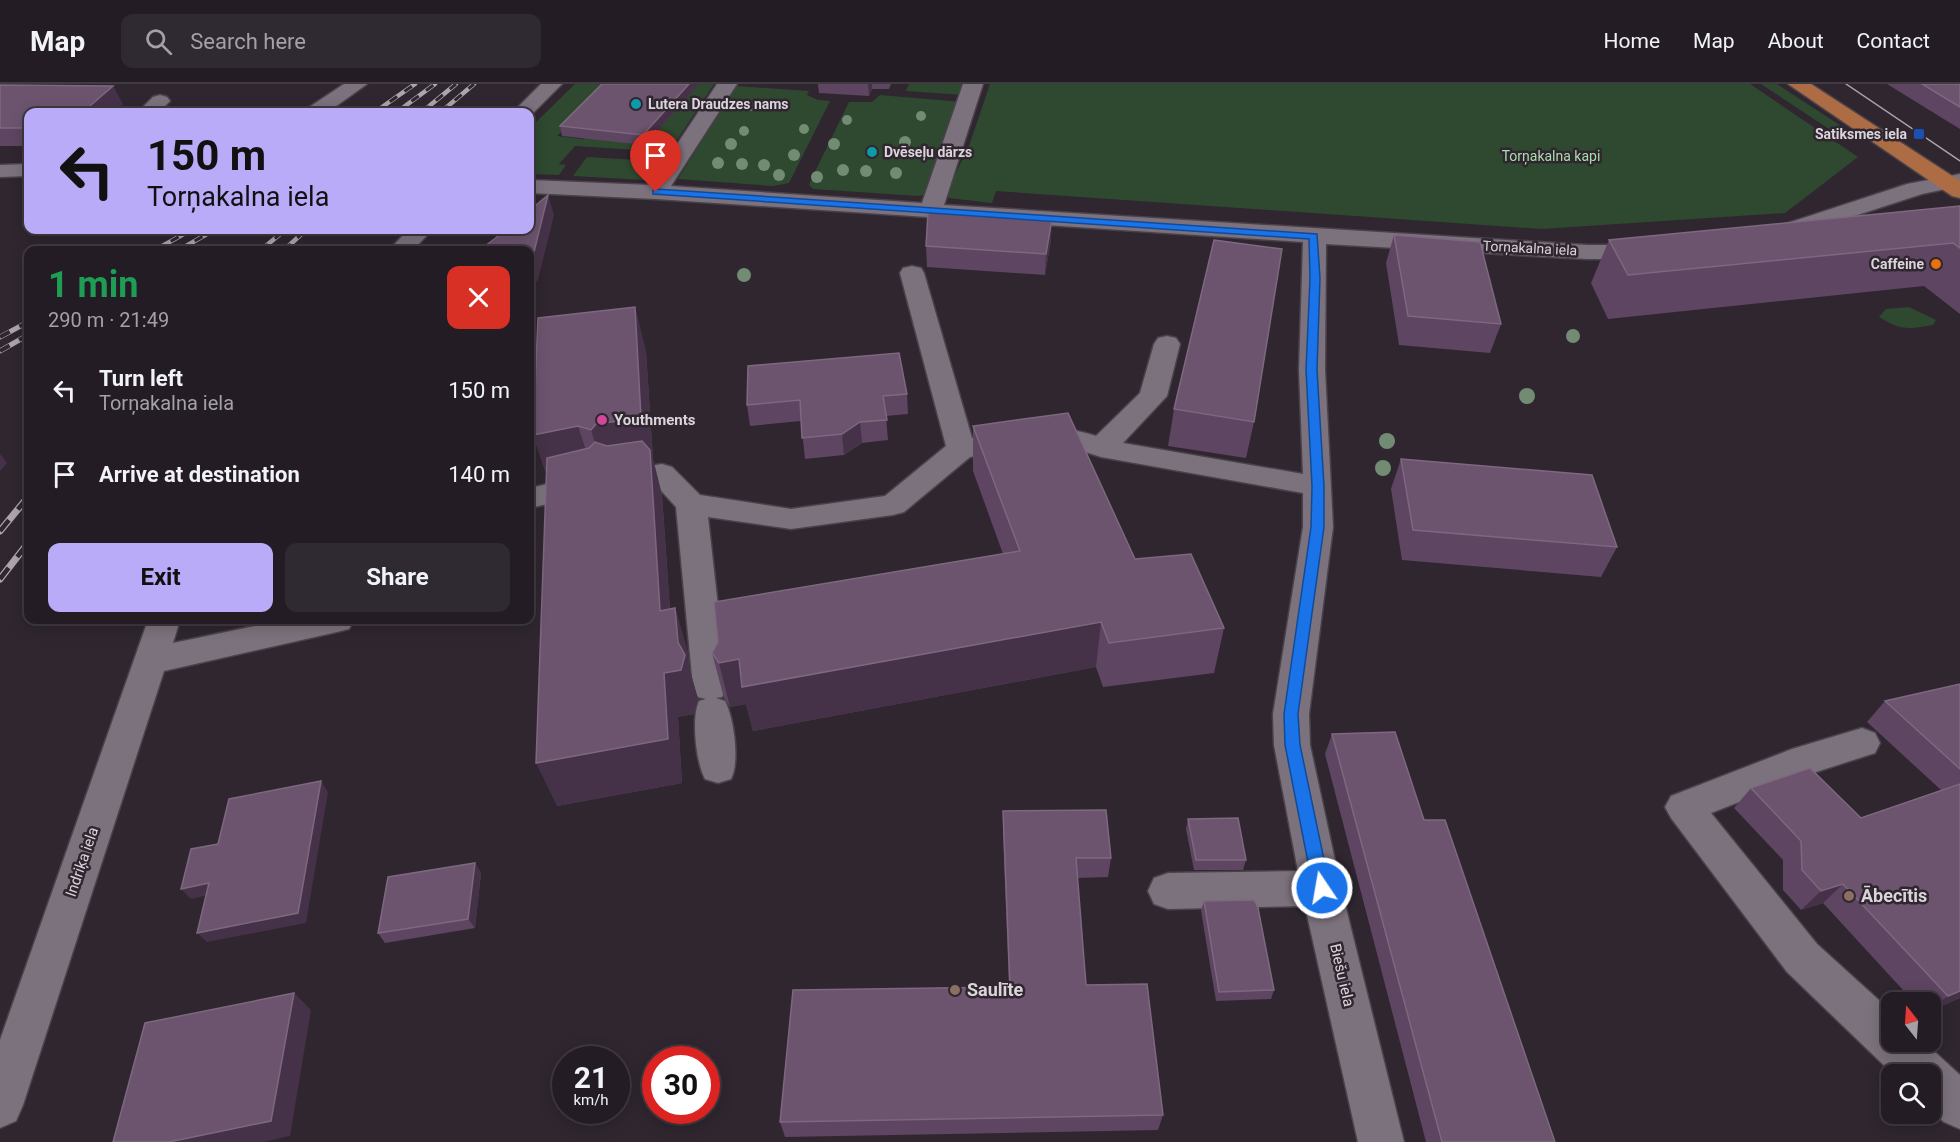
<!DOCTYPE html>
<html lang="en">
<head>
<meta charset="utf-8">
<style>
  :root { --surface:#231c24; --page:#2f2931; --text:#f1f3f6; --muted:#a3a1a6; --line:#403a41; --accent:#b9abf7 }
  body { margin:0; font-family:Roboto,sans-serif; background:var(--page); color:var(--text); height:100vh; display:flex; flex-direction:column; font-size:22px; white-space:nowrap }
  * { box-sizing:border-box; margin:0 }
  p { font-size:20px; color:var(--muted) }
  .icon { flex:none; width:33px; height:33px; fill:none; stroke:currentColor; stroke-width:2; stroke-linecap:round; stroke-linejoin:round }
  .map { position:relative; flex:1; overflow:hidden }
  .drawer { position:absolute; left:24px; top:162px; width:510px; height:378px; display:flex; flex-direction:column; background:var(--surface); border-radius:12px; box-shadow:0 3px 15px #0003,0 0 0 2px var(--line) }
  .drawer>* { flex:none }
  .banner { position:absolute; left:24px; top:24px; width:510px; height:126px; border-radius:12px; box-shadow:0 3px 15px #0003,0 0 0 2px var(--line); background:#b9abf7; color:#111; overflow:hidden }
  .needle { width:39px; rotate:343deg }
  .buttons { position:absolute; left:1881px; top:908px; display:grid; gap:12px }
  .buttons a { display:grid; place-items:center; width:60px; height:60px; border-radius:12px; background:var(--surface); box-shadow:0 3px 15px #0003,0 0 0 2px var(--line); font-size:30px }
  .speed { position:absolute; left:552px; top:962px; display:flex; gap:12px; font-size:30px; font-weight:700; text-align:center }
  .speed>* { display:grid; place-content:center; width:78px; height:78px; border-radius:50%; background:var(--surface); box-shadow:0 3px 15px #0003,0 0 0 2px var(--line); line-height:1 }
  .speed small { font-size:15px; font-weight:400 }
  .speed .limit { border:9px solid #d22; background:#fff; color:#111 }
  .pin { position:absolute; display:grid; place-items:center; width:51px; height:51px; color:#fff; margin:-62px -26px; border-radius:50% 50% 50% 0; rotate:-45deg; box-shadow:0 0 6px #0007 }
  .pin .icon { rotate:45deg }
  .me { position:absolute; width:66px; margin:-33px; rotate:348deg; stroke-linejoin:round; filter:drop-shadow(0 0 4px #0008) }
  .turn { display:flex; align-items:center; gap:21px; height:126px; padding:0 24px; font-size:27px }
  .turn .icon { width:78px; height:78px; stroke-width:2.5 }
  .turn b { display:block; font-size:42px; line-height:51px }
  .round { display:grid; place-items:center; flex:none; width:63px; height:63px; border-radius:12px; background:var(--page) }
  .headline { display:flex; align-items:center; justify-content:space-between; height:102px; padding:0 24px }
  h1 { font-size:36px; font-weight:700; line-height:45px; color:#1e9e55 }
  .button { display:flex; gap:12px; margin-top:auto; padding:12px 24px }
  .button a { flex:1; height:69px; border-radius:12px; background:var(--accent); color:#111; font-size:24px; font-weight:700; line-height:69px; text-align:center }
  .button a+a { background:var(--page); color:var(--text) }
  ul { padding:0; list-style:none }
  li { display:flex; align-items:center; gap:18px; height:84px; padding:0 24px }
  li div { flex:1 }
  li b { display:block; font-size:22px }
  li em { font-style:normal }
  header { display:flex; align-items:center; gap:36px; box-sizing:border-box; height:84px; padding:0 30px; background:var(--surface); border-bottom:2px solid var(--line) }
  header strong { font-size:28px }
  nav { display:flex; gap:33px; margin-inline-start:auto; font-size:21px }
  .search { width:420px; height:54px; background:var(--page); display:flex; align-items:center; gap:15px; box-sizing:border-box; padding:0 21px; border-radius:12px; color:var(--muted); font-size:22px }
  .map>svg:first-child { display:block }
</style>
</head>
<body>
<header>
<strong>Map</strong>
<div class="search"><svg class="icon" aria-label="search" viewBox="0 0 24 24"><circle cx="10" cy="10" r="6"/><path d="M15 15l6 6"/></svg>Search here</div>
<nav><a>Home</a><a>Map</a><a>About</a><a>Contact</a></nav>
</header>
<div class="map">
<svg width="1960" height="1058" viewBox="0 0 1960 1058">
  <rect width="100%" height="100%" fill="#2f2630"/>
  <g fill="#2e4930">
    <polygon points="575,0 613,0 557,52 583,55 591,46 645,61 699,0 714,0 669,68 575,62 559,80 566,81 559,91 530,90 530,44"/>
    <polygon points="909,0 967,0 964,11 906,7"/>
    <polygon points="990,0 1750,0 1858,73 1785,129 1542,145 996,107 992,119 949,114 947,112 948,105 969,62"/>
    <polygon points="1761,0 1777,0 1861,55 1847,57"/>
    <polygon points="736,2 809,7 807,11 818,16 830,17 789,99 773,102 678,95"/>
    <polygon points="880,11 962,18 925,111 918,112 813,105 809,101 811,96 849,18 872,18"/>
    <polygon points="641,71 666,73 653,93 645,96 573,92 587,73 637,76"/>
    <path d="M 1909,223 L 1936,236 L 1933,241 C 1908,245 1902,247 1879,233 L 1886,225 Z"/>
  </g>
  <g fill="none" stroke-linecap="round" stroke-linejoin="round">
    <defs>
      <g id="minor">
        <polygon points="344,0 367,0 328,28 305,28 308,24"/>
        <polygon points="541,0 562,0 530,32 530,28 513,28"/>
        <path d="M 717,0 L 737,0 L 671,102 L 922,119 L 963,0 L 983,0 L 944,121 L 1587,161 L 1647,161 L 1655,163 L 1659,168 L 1655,173 L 1647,175 L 1587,175 L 1326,160 L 1325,286 L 1333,443 L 1309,630 L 1310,661 L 1341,804 L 1404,1058 L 1358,1058 L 1305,822 L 1168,825 L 1154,820 L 1148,807 L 1154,794 L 1168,789 L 1298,787 L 1274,661 L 1273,630 L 1303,443 L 1303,409 L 1101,373 L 1067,362 L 1043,361 L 970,373 L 904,428 L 893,431 L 791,445 L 708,433 L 727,603 L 722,613 L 716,614 L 725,617 C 734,634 740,678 731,695 L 718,699 L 705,695 C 696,678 691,634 699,617 L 706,615 L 698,613 L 693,603 L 676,423 L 655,400 L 620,405 L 610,402 L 605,395 L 610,388 L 662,380 L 672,383 L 700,411 L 791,425 L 885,412 L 946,362 L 900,189 L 903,184 L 912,182 L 921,184 L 924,189 L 972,354 C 1017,347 1052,337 1096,352 L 1140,309 L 1154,260 L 1158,254 L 1167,252 L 1176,254 L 1180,260 L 1167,312 L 1123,359 L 1303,390 L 1299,286 L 1303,158 L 656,115 L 530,109 L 530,96 L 650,101 Z"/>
        <polygon points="160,11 167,13 170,17 159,28 138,28 153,13"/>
        <polygon points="28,80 28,92 0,93 0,81"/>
        <polygon points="1960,90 1960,102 1922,110 1784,155 1776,153 1772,148 1776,143 1907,100"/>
        <polygon points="408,146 432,146 413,166 389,166"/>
        <polygon points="588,391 598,394 603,401 598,408 530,424 530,404"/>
        <polygon points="148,536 180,536 173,559 283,536 354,536 349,545 337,548 164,587 23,1021 16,1037 0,1044 0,956"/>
        <polygon points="1862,644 1875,649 1880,659 1875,669 1813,689 1711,729 1817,860 1892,928 1892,957 1923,957 1960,991 1960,1045 1944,1038 1930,1026 1930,990 1893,990 1787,888 1671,734 1665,723 1671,712 1792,665"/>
      </g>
      <polygon id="major" points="1788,0 1811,0 1960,97 1960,114 1952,112"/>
    </defs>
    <use href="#minor" stroke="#4a424b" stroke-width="3"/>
    <use href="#major" stroke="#4a424b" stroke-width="3"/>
    <use href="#minor" fill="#7c727d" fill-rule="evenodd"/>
    <use href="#major" fill="#ad6c43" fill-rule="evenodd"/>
    <polyline stroke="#aca5ac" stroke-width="1.5" points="1846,0 1960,77"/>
    <defs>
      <g id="rail-far2">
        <polyline points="375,28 415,0"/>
        <polyline points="397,28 435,0"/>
        <polyline points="422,28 456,0"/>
        <polyline points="441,28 474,0"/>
        <polyline points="155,166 191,146"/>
        <polyline points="179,166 214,146"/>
        <polyline points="261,166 285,146"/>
        <polyline points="284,166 306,146"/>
      </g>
      <g id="rail-far1">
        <polyline points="0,253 28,238"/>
        <polyline points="0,267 28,251"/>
      </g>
      <g id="rail">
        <polyline points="0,447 28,413"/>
        <polyline points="0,495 28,459"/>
      </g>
    </defs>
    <use href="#rail-far2" stroke="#aca5ac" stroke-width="4.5"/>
    <use href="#rail-far1" stroke="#aca5ac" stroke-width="5"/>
    <use href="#rail" stroke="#aca5ac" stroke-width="7"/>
    <use href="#rail-far2" stroke="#2f2630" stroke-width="3" stroke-dasharray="9" stroke-linecap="butt"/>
    <use href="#rail-far1" stroke="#2f2630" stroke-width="4" stroke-dasharray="11" stroke-linecap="butt"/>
    <use href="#rail" stroke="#2f2630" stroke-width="4.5" stroke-dasharray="14" stroke-linecap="butt"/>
  </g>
  <g fill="#728b73">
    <circle cx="750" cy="22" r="5"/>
    <circle cx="921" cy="32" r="5"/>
    <circle cx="847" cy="36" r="5"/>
    <circle cx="804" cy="45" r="5"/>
    <circle cx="744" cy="47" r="5"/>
    <circle cx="905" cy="58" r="6"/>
    <circle cx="731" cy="60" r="6"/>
    <circle cx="834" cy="60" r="6"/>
    <circle cx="794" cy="71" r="6"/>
    <circle cx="718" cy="79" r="6"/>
    <circle cx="742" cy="80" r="6"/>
    <circle cx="764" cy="81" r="6"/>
    <circle cx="843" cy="86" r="6"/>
    <circle cx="866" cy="87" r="6"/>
    <circle cx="896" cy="89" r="6"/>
    <circle cx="779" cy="91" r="6"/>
    <circle cx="817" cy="93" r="6"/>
    <circle cx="744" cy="191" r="7"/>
    <circle cx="1573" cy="252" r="7"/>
    <circle cx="1527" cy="312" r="8"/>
    <circle cx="1387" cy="357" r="8"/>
    <circle cx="1383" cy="384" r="8"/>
  </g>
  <g fill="#5e4561">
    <polygon points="699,0 645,61 562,52 560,42"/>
    <polygon points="818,0 891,0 889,5 872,5 869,12 819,9"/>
    <polygon points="1887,0 1960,0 1960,45"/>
    <polygon points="0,1 123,20 113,28 28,28 28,62 0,62"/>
    <polygon points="1960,122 1960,230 1924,202 1608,235 1591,199 1609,156"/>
    <polygon points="1394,151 1501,240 1490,269 1399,261 1386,179"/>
    <polygon points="1051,156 1045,191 927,183 926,162"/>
    <polygon points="646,267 653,375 662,411 670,525 675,524 688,569 689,583 698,615 694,630 678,633 682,699 557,722 546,389 533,351"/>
    <polygon points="748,282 907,310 908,330 886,332 888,356 862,359 844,371 805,375 801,337 750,342 747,321"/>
    <polygon points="1174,325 1254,338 1246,374 1168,362"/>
    <polygon points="973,342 1135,475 1224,544 1214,589 1103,603 1096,583 753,647 746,620 730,623 724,614 712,569 1003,470 973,387"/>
    <polygon points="1401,375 1617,463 1601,493 1402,476 1391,405"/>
    <polygon points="1960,600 1960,914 1930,927 1930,918 1914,918 1823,819 1801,826 1783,806 1783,776 1734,724 1751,704 1861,734 1941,706 1867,638 1885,617"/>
    <polygon points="1332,650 1424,736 1555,1058 1426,1058 1325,670"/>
    <polygon points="1003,727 1111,774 1108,793 1077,794 1086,901 1163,1031 1158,1046 785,1053 780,1038 1009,903 1003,747"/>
    <polygon points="1188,735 1246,776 1243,786 1194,786 1186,745"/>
    <polygon points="475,779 481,789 475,844 385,859 378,849"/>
    <polygon points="1204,817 1274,906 1271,915 1216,917 1201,827"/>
  </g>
  <g fill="#463248">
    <polygon points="689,0 699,0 645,61 643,51"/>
    <polygon points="868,0 872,0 872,5 869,12"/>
    <polygon points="113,2 123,20 113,28 83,28"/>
    <polygon points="548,111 554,131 538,196 530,203 530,178"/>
    <polygon points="1052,135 1051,156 1045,191 1046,170"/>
    <polygon points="635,223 646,267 653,375 662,411 673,572 605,392 591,346 596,340"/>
    <polygon points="860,338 862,359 844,371 842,350"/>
    <polygon points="578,342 593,388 549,397 533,351"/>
    <polygon points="0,370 7,379 0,387"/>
    <polygon points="675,524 688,569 689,583 698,615 694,630 678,633 682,699 557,722 536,679 664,589 678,558"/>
    <polygon points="1101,538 1096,583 753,647 746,620 730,623 719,579 739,575"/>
    <polygon points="321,697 328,708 306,839 207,858 197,849"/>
    <polygon points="475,779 481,789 475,844 468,835"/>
    <polygon points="209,799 218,809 191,815 181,805"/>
    <polygon points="1843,800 1823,819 1801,826 1821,807"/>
    <polygon points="1960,907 1960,914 1930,927 1930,925 1948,912"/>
    <polygon points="294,909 311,926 290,1052 263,1058 169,1058"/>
  </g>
  <g fill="#6c546e" stroke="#7d687f" stroke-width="1.5">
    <polygon points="602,0 689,0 643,51 560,42"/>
    <polygon points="1922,0 1960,0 1960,23"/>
    <polygon points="0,1 113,2 83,28 28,28 28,44 0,44"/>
    <polygon points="548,111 532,176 530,178 530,166 480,166 506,146 530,146 530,126"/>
    <polygon points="1960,122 1960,164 1953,159 1628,191 1609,156"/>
    <polygon points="928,128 1052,135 1046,170 926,162"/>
    <polygon points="1394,151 1480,158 1501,240 1408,232"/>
    <polygon points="1214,156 1282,165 1254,338 1174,325"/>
    <polygon points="635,223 641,334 596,340 591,346 578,342 533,351 538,234"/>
    <polygon points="899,269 907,310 883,312 887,336 860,338 842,350 802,354 800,316 747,321 748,282"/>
    <polygon points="1068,329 1135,475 1191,470 1224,544 1109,559 1101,538 742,603 739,575 719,579 712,569 718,558 714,518 1020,467 973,342"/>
    <polygon points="642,357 650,366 660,527 675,524 678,558 685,571 681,586 664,589 668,655 536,679 547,374 589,364 595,358 607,362"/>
    <polygon points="1401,375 1592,391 1617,463 1413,446"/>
    <polygon points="1960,600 1960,685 1885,617"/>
    <polygon points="1395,648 1424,736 1445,736 1555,1058 1442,1058 1332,650"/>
    <polygon points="1810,684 1861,734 1960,700 1960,907 1948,912 1843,800 1821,807 1802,786 1801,757 1751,704"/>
    <polygon points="321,697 298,829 197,849 209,799 181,805 191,765 218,760 229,715"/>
    <polygon points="1106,726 1111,774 1076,774 1086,901 1147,900 1163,1031 780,1038 793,906 1010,903 1003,727"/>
    <polygon points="1238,734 1246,776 1196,776 1188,735"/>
    <polygon points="475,779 468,835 378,849 388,793"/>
    <polygon points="1254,816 1258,824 1274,906 1219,908 1204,817"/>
    <polygon points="294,909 271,1037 169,1058 113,1058 145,939"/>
  </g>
  <polygon fill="#1a73e8" stroke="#114b97" stroke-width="1.5" points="656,105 1317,150 1320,194 1317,286 1324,402 1324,443 1298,630 1300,661 1330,804 1327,809 1322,811 1316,809 1313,804 1285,661 1284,630 1311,443 1312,402 1306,286 1310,194 1309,155 653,110 653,106"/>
  <g fill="#0f9aa8" stroke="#2f2630" stroke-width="2">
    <circle cx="636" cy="20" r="6"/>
    <circle cx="872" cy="68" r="6"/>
  </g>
  <rect fill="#1a4fb4" stroke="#2f2630" stroke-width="2" x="1913" y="44" width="12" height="12" rx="3"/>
  <circle fill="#e8710a" stroke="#2f2630" stroke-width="2" cx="1936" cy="180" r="6"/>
  <circle fill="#d1479c" stroke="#2f2630" stroke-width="2" cx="602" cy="336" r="6"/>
  <g fill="#8d6e63" stroke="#2f2630" stroke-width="2">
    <circle cx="1849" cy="812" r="6"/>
    <circle cx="955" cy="906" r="6"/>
  </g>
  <g text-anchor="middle" stroke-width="5" stroke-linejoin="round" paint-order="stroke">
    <g font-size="14" font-weight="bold" fill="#dbd5db" stroke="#2f2630" text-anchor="start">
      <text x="648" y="25">Lutera Draudzes nams</text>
      <text x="1907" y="55" text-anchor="end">Satiksmes iela</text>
      <text x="884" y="73">Dvēseļu dārzs</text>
      <text x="1924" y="185" text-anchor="end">Caffeine</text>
    </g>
    <g font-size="14" fill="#a8deaa" stroke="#2f2630">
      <text x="1551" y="77">Torņakalna kapi</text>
    </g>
    <g font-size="14" fill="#dbd5db" stroke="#2f2630">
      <text transform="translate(1530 164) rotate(3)" y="5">Torņakalna iela</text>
    </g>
    <g font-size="15" font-weight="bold" fill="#dbd5db" stroke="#2f2630" text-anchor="start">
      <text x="614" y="341">Youthments</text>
    </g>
    <g font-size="15" fill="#dbd5db" stroke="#2f2630">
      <text transform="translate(82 778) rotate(-71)" y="5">Indriķa iela</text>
      <text transform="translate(1342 891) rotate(77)" y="5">Biešu iela</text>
    </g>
    <g font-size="18" font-weight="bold" fill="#dbd5db" stroke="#2f2630" text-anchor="start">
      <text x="1861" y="818">Ābecītis</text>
      <text x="967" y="912">Saulīte</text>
    </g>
  </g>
</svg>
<div class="buttons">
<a><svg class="needle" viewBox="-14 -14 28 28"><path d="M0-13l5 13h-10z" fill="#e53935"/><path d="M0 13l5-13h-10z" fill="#a3a1a6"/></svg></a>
<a><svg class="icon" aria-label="search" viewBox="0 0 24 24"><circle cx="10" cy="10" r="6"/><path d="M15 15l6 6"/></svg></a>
</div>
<div class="speed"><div>21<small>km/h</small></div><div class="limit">30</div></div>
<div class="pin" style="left:656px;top:108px;background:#d93025"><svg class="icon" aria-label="arrive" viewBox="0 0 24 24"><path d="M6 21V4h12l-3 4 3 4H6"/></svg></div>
<svg class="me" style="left:1322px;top:804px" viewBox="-20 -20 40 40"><circle r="17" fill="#1a73e8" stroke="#fff" stroke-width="3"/><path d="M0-11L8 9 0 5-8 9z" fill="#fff"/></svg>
<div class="banner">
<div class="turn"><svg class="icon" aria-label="left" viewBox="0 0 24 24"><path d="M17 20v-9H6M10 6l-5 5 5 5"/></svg><div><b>150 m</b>Torņakalna iela</div></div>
</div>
<section class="drawer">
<div class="headline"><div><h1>1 min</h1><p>290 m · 21:49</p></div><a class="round" style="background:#d93025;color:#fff"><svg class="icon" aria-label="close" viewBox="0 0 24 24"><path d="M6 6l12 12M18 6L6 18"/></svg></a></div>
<ul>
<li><svg class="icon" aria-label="left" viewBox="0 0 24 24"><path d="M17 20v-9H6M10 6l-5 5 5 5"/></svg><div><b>Turn left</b><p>Torņakalna iela</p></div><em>150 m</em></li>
<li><svg class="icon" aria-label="arrive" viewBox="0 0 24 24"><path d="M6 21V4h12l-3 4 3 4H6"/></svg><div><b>Arrive at destination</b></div><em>140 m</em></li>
</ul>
<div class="button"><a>Exit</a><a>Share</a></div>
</section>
</div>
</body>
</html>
